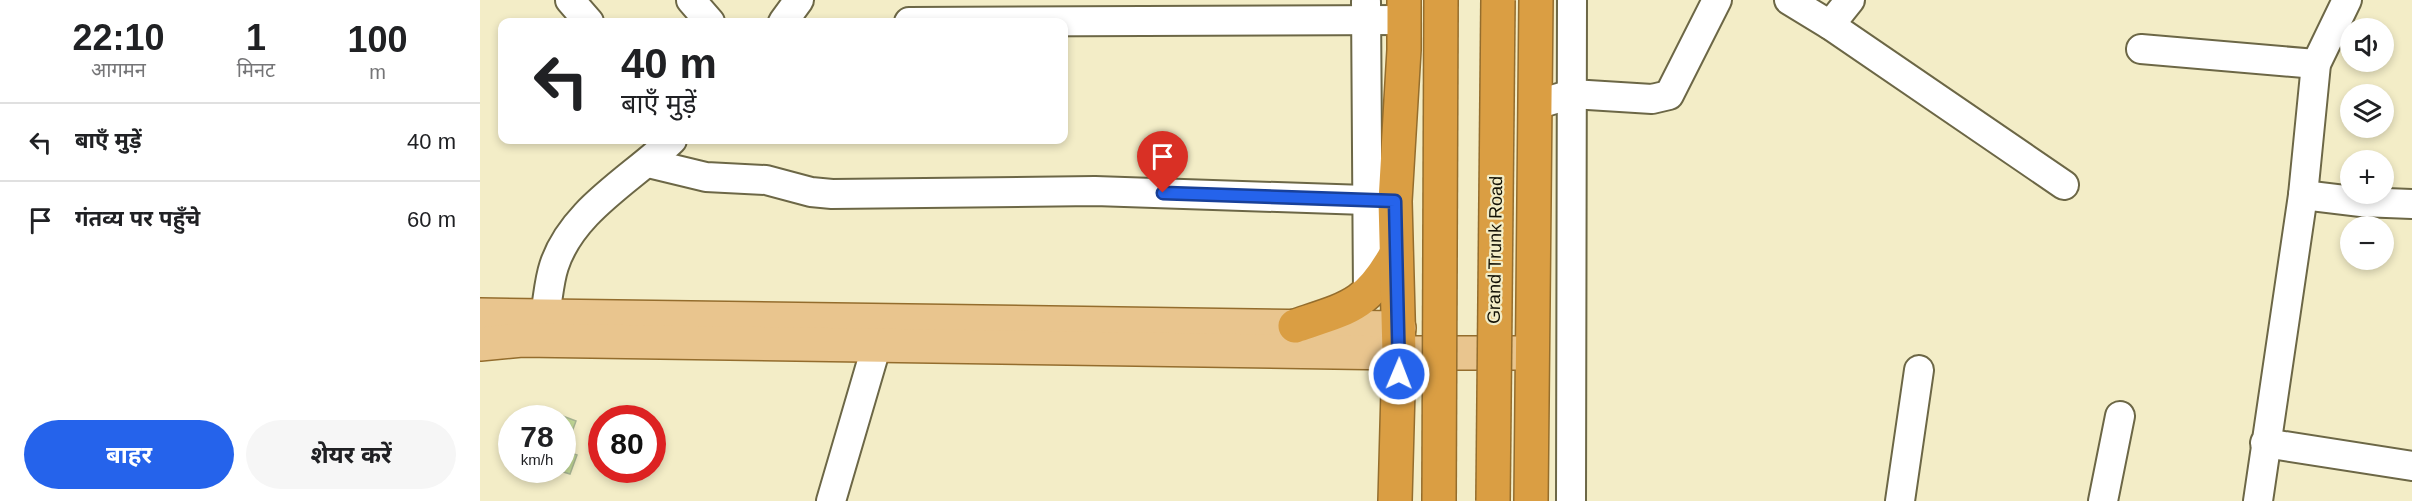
<!DOCTYPE html>
<html lang="hi">
<head>
<meta charset="utf-8">
<style>
  :root { --surface:#fff; --page:#f6f6f6; --text:#202124; --muted:#757577; --line:#e0e0e0; --accent:#2563eb }
  body { margin:0; font-family:Helvetica,"Noto Sans Devanagari",sans-serif; background:var(--page); color:var(--text); height:100vh; display:flex; flex-direction:column; font-size:22px; white-space:nowrap }
  * { box-sizing:border-box; margin:0 }
  p { font-size:20px; color:var(--muted) }
  .icon { flex:none; width:33px; height:33px; fill:none; stroke:currentColor; stroke-width:2; stroke-linecap:round; stroke-linejoin:round }
  .map { position:relative; flex:1; overflow:hidden }
  .details { display:flex; flex-direction:column; background:var(--surface); width:480px }
  .details>* { flex:none }
  .hud { position:absolute; left:18px; top:18px; width:570px; height:126px; border-radius:12px; box-shadow:0 3px 9px #0003; background:#fff; color:var(--text); overflow:hidden }
  .controls { position:absolute; left:1860px; top:18px; display:grid; gap:12px }
  .controls a { display:grid; place-items:center; width:54px; height:54px; border-radius:50%; background:var(--surface); box-shadow:0 3px 9px #0003; font-size:30px }
  .speed { position:absolute; left:18px; top:405px; display:flex; gap:12px; font-size:30px; font-weight:700; text-align:center }
  .speed>* { display:grid; place-content:center; width:78px; height:78px; border-radius:50%; background:var(--surface); box-shadow:0 3px 9px #0003; line-height:1 }
  .speed small { font-size:15px; font-weight:400 }
  .speed .limit { border:9px solid #d22; background:#fff; color:#111 }
  .pin { position:absolute; display:grid; place-items:center; width:51px; height:51px; color:#fff; margin:-62px -26px; border-radius:50% 50% 50% 0; rotate:-45deg; box-shadow:0 0 6px #0007 }
  .pin .icon { rotate:45deg }
  .me { position:absolute; width:66px; margin:-33px; rotate:1deg; stroke-linejoin:round; filter:drop-shadow(0 0 4px #0008) }
  .turn { display:flex; align-items:center; gap:21px; height:126px; padding:0 24px; font-size:27px }
  .turn .icon { width:78px; height:78px; stroke-width:2.5 }
  .turn b { display:block; font-size:42px; line-height:51px }
  .eta { display:flex; justify-content:space-evenly; align-items:center; height:102px; text-align:center }
  .eta b { font-size:36px; font-weight:700; line-height:42px }
  .action { display:flex; gap:12px; margin-top:auto; padding:12px 24px }
  .action a { flex:1; height:69px; border-radius:36px; background:var(--accent); color:#fff; font-size:24px; font-weight:700; line-height:69px; text-align:center }
  .action a+a { background:var(--page); color:var(--text) }
  ul { padding:0; list-style:none }
  li { display:flex; align-items:center; gap:18px; height:78px; padding:0 24px; border-top:2px solid var(--line) }
  li div { flex:1 }
  li b { display:block; font-size:22px }
  li em { font-style:normal }
  main { display:flex; flex:1; min-height:0 }
  .map>svg:first-child { display:block }
</style>
</head>
<body>
<main>
<section class="details">
<div class="eta">
<div><b>22:10</b><p>आगमन</p></div>
<div><b>1</b><p>मिनट</p></div>
<div><b>100</b><p>m</p></div>
</div>
<ul>
<li><svg class="icon" aria-label="left" viewBox="0 0 24 24"><path d="M17 20v-9H6M10 6l-5 5 5 5"/></svg><div><b>बाएँ मुड़ें</b></div><em>40 m</em></li>
<li><svg class="icon" aria-label="arrive" viewBox="0 0 24 24"><path d="M6 21V4h12l-3 4 3 4H6"/></svg><div><b>गंतव्य पर पहुँचे</b></div><em>60 m</em></li>
</ul>
<div class="action"><a>बाहर</a><a>शेयर करें</a></div>
</section>
<div class="map">
<svg width="1932" height="501" viewBox="0 0 1932 501">
  <rect width="100%" height="100%" fill="#f3edc7"/>
  <polygon fill="#c0d795" stroke="#a7b492" stroke-width="1.5" points="80,415 96,421 85,451 97,455 90,474 77,470 82,470 82,418 78,418"/>
  <g fill="none" stroke-linecap="round" stroke-linejoin="round">
    <defs>
      <g id="minor">
        <polyline points="90,0 109,22"/>
        <polyline points="211,0 230,22"/>
        <polyline points="1309,0 1350,25 1584,185"/>
        <polyline points="886,2 888,295"/>
        <polyline points="303,22 319,0"/>
        <polyline points="429,22 924,20"/>
        <polyline points="1350,25 1370,0"/>
        <polyline points="1661,49 1836,64"/>
        <polyline points="1055,105 1092,94 1172,99 1189,95 1237,0"/>
        <polyline points="168,163 226,177 286,180 331,192 352,194 615,191 915,201"/>
        <polyline points="1823,195 1881,202 1932,204"/>
        <path d="M 65,315 C 68,299 69,281 74,266 C 92,210 152,179 192,140"/>
        <polyline points="1785,443 1932,466"/>
        <polyline points="351,501 397,344"/>
        <polyline points="1091,501 1092,0"/>
        <polyline points="1420,501 1439,370"/>
        <polyline points="1623,501 1640,416"/>
        <polyline points="1778,501 1823,195 1836,64 1867,0"/>
      </g>
      <g id="major">
        <polyline points="0,315 919,328"/>
        <polyline points="0,344 42,340 919,353 1051,353"/>
      </g>
      <g id="highway">
        <path d="M 815,326 C 869,308 887,306 916,254"/>
        <polyline points="915,501 919,353 915,201 924,50 924,0"/>
        <polyline points="1051,501 1056,0"/>
      </g>
    </defs>
    <use href="#minor" stroke="#6c6746" stroke-width="32"/>
    <use href="#major" stroke="#946d2d" stroke-width="36"/>
    <use href="#highway" stroke="#946d2d" stroke-width="36"/>
    <use href="#minor" stroke="#fff" stroke-width="28"/>
    <use href="#major" stroke="#e9c58e" stroke-width="33"/>
    <use href="#highway" stroke="#da9e43" stroke-width="33"/>
    <defs>
      <g id="highway-bridge">
        <polyline points="959,501 961,0"/>
        <polyline points="1013,501 1018,0"/>
      </g>
    </defs>
    <use href="#highway-bridge" stroke="#946d2d" stroke-width="36" stroke-linecap="butt"/>
    <use href="#highway-bridge" stroke="#da9e43" stroke-width="33"/>
  </g>
  <g fill="none" stroke-linecap="round" stroke-linejoin="round">
    <defs>
      <polyline id="route" points="683,193 915,201 919,374"/>
    </defs>
    <use href="#route" stroke="#184099" stroke-width="15"/>
    <use href="#route" stroke="#2563eb" stroke-width="10"/>
  </g>
  <g text-anchor="middle" stroke-width="4.5" stroke-linejoin="round" paint-order="stroke">
    <g font-size="18" fill="#131105" stroke="#f3edc7">
      <text transform="translate(1015 250) rotate(-89)" y="6">Grand Trunk Road</text>
    </g>
  </g>
</svg>
<div class="controls">
<a><svg class="icon" aria-label="sound" viewBox="0 0 24 24"><path d="M4 9h4l5-4v14l-5-4H4zM17 9q2 3 0 6"/></svg></a>
<a><svg class="icon" aria-label="layers" viewBox="0 0 24 24"><path d="M12 4l9 5-9 5-9-5zM3 14l9 5 9-5"/></svg></a>
<a>+</a>
<a>−</a>
</div>
<div class="speed"><div>78<small>km/h</small></div><div class="limit">80</div></div>
<div class="pin" style="left:683px;top:193px;background:#d93025"><svg class="icon" aria-label="arrive" viewBox="0 0 24 24"><path d="M6 21V4h12l-3 4 3 4H6"/></svg></div>
<svg class="me" style="left:919px;top:374px" viewBox="-20 -20 40 40"><circle r="17" fill="#2563eb" stroke="#fff" stroke-width="3"/><path d="M0-11L8 9 0 5-8 9z" fill="#fff"/></svg>
<div class="hud">
<div class="turn"><svg class="icon" aria-label="left" viewBox="0 0 24 24"><path d="M17 20v-9H6M10 6l-5 5 5 5"/></svg><div><b>40 m</b>बाएँ मुड़ें</div></div>
</div>
</div>
</main>
</body>
</html>
